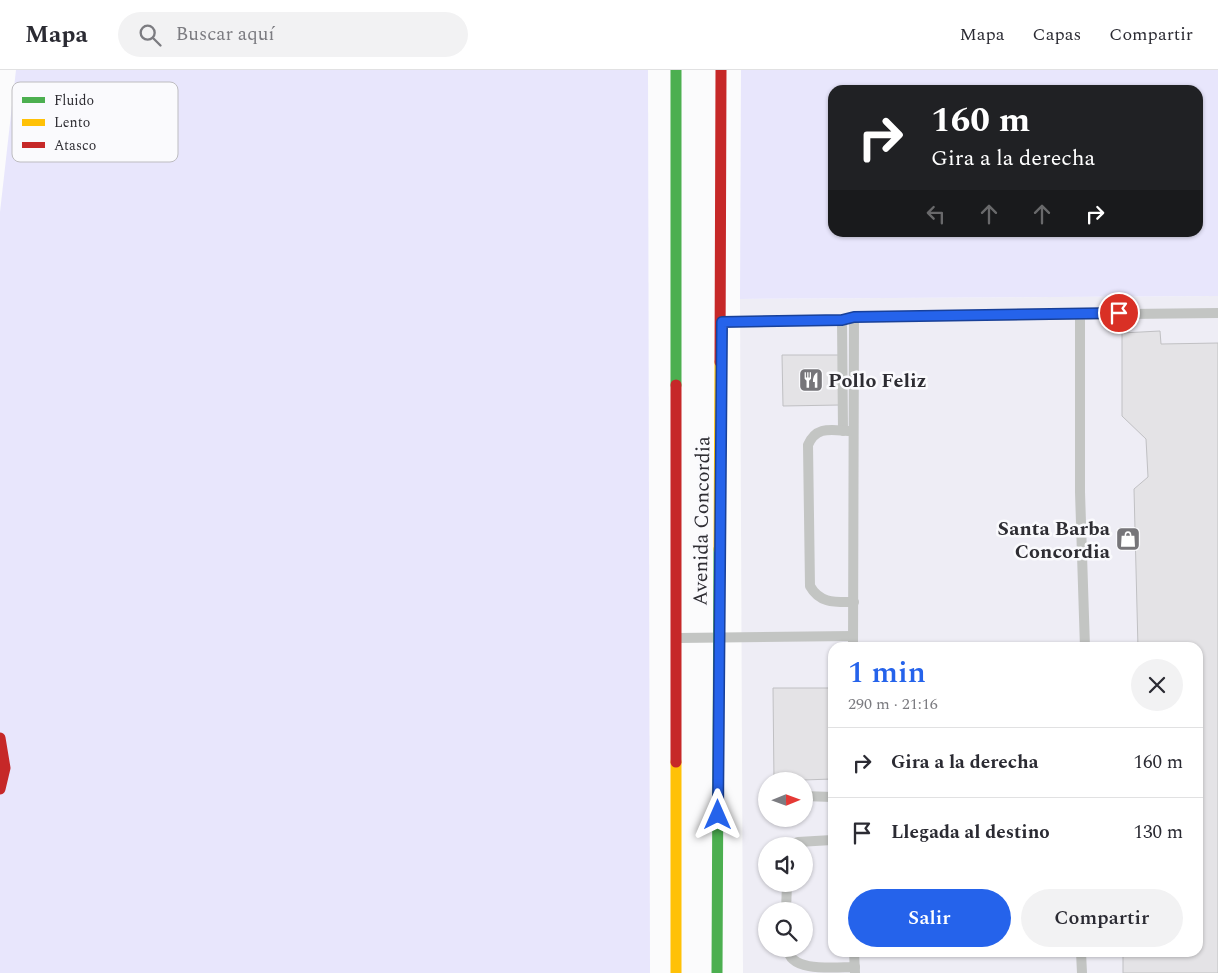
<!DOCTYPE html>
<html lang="es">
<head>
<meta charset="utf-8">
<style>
  :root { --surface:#fff; --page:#f2f2f3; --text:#2b2b33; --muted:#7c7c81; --line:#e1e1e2; --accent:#2563eb }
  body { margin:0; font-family:Spectral,serif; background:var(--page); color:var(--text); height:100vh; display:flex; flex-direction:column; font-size:19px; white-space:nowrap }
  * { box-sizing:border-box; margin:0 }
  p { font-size:16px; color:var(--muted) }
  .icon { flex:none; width:28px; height:28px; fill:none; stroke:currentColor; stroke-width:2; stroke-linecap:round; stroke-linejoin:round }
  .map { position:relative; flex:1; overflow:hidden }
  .sheet { position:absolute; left:828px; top:572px; width:375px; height:315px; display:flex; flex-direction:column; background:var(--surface); border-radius:15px; box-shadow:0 1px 4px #0004 }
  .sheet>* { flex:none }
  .guide { position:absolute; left:828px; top:15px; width:375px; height:152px; border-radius:15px; box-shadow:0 1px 4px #0004; background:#202124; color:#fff; overflow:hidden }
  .needle { width:32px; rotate:89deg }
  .tools { position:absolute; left:758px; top:702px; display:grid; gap:10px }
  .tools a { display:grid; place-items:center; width:55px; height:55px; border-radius:50%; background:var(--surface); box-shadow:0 1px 4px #0004; font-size:25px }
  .pin { position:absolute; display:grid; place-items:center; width:42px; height:42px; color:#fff; margin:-21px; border:2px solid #fff; border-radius:50%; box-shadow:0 1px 5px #0007 }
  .me { position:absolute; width:55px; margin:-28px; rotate:0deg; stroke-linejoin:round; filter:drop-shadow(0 0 4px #0008) }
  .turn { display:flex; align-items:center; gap:18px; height:105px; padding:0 20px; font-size:22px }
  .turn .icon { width:65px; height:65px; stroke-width:2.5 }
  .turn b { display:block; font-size:35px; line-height:42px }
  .lanes { display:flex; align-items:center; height:48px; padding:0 20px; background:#0003; justify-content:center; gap:25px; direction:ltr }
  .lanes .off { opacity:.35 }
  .round { display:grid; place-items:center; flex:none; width:52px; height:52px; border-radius:26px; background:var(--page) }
  .headline { display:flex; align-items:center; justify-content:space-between; height:85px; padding:0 20px }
  h1 { font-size:30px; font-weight:600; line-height:38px; color:var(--accent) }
  .primary-button { display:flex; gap:10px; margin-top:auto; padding:10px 20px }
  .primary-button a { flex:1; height:58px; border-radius:30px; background:var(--accent); color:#fff; font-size:20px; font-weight:600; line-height:58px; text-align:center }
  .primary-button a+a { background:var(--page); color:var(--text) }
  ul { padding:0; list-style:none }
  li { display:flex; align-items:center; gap:15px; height:70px; padding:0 20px; border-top:1px solid var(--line) }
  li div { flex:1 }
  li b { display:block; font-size:19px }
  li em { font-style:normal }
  header { display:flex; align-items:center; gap:30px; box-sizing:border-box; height:70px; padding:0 25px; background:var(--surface); border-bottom:1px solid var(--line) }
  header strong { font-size:24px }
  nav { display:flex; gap:28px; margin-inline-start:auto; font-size:18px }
  .search { width:350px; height:45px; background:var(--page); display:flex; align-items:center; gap:12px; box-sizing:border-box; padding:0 18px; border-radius:28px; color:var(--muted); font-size:19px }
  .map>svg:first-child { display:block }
</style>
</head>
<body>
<header>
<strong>Mapa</strong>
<div class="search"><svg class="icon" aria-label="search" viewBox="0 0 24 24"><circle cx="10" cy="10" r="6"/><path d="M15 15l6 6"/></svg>Buscar aquí</div>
<nav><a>Mapa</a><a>Capas</a><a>Compartir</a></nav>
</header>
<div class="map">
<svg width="1218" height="903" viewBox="0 0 1218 903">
  <rect width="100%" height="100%" fill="#fbfbfc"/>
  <path fill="#eeedf5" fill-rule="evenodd" d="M 1218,226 L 1218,903 L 743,903 L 740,229 ZM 832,578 L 1198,578 L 1198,882 L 832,882 ZM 766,711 L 804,711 L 804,749 L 766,749 ZM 766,776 L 804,776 L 804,814 L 766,814 ZM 766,841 L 804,841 L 804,879 L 766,879 Z"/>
  <g fill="#e8e6fc" fill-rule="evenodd">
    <polygon points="16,0 648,0 650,903 0,903 0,142"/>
    <path d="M 741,0 L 1218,0 L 1218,226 L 740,229 ZM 832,20 L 1198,20 L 1198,162 L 832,162 Z"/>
  </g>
  <g fill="#e4e3e6" stroke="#c0c0c3">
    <polygon points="1160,261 1161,274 1218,273 1218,903 1123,903 1123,882 1198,882 1198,578 1138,578 1134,419 1148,407 1146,369 1122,346 1122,263"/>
    <polygon points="782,285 840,285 840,335 783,336"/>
    <polygon points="773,618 832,618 832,709 774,711"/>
  </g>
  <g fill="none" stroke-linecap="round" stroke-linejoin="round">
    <g stroke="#c3c5c3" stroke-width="10">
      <polyline points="1080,244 1080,422 1085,578"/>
      <polyline points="842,250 843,361"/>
      <polyline points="722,252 842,250 854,247 1218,243"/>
      <path d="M 853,361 C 834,361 817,354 808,375 L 810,516 C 820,534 836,532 854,532"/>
      <polyline points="678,568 853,566"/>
      <polyline points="853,578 854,247"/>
      <polyline points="804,726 832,727"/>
      <polyline points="790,776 798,772 832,770"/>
      <polyline points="786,841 787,814"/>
      <path d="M 788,879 C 790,903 836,897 855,897"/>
      <polyline points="854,882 855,903"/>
      <polyline points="1081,882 1082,903"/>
    </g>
    <g stroke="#4caf50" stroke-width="11">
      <polyline points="676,0 676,315"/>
      <polyline points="717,903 719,479"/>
    </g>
    <g stroke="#ffc107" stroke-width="11">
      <polyline points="719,479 720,292"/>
      <polyline points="676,692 676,903"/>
    </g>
    <g stroke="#c62828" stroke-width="11">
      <polyline points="720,292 721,0"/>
      <polyline points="676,315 676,692"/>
      <polyline points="0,668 5,698 0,719"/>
    </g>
  </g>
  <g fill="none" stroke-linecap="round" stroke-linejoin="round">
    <defs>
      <polyline id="route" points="718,745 722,252 842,250 854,247 1119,243"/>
    </defs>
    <use href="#route" stroke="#184099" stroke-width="12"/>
    <use href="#route" stroke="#2563eb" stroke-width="9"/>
  </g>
  <defs>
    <symbol id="restaurant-square" viewBox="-11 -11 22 22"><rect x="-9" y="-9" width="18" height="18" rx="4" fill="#767579" stroke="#fafafd"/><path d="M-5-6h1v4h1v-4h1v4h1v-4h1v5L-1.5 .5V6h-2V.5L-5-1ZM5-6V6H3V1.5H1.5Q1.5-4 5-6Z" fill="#fff"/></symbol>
    <symbol id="shop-square" viewBox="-11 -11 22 22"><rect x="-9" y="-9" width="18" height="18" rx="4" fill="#767579" stroke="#fafafd"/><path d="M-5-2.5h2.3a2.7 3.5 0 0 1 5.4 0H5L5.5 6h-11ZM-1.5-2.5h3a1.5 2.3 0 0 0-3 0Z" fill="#fff"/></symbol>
  </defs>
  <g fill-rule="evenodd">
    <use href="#restaurant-square" x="797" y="296" width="28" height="28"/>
    <use href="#shop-square" x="1114" y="455" width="28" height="28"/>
  </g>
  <g text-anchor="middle" stroke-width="5" stroke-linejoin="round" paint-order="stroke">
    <g font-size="20" font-weight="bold" fill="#2e2d33" stroke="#fafafd" text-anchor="start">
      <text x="828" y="317">Pollo Feliz</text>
      <text x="1110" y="465" text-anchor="end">Santa Barba<tspan x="1110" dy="23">Concordia</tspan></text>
    </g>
    <g font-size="20" fill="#2e2d33" stroke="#fafafd">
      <text transform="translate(701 451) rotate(-89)" y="7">Avenida Concordia</text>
    </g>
  </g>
  <rect x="12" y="12" width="166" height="80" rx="8" fill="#fafafd" stroke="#bdbcc0" stroke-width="1"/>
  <rect x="22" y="27" width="23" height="6" fill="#4caf50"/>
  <rect x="22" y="49" width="23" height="7" fill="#ffc107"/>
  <rect x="22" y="72" width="23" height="6" fill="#c62828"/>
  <g font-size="14" fill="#2e2d33">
    <text x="54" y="35">Fluido</text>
    <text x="54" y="57">Lento</text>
    <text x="54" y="80">Atasco</text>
  </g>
</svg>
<div class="tools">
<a><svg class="needle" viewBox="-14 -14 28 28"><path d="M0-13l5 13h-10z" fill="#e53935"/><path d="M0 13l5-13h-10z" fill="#7c7c81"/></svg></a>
<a><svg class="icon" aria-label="sound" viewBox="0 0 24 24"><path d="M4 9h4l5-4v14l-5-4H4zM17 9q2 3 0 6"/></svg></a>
<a><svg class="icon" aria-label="search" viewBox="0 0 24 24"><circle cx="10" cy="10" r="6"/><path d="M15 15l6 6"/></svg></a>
</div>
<div class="pin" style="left:1119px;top:243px;background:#d93025"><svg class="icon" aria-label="arrive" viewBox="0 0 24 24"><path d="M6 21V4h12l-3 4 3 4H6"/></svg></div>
<svg class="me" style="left:718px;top:745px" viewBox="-20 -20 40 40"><path d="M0-17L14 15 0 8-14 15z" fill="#2563eb" stroke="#fff" stroke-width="4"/></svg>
<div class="guide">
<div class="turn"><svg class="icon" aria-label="right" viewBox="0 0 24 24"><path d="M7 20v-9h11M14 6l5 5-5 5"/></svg><div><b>160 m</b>Gira a la derecha</div></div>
<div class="lanes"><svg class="icon off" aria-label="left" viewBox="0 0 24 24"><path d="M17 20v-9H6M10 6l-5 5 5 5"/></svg><svg class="icon off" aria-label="ahead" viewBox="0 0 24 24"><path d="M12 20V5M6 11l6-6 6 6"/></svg><svg class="icon off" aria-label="ahead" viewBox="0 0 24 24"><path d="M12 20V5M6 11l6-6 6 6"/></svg><svg class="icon" aria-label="right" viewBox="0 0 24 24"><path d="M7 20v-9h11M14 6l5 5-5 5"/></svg></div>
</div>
<section class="sheet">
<div class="headline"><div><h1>1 min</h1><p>290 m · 21:16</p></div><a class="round"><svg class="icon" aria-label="close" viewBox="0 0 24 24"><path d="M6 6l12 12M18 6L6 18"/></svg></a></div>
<ul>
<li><svg class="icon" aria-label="right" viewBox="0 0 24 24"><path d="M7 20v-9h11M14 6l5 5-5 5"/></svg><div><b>Gira a la derecha</b></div><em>160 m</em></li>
<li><svg class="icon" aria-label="arrive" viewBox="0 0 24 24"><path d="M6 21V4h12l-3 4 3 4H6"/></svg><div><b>Llegada al destino</b></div><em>130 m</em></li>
</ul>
<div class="primary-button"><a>Salir</a><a>Compartir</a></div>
</section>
</div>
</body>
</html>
